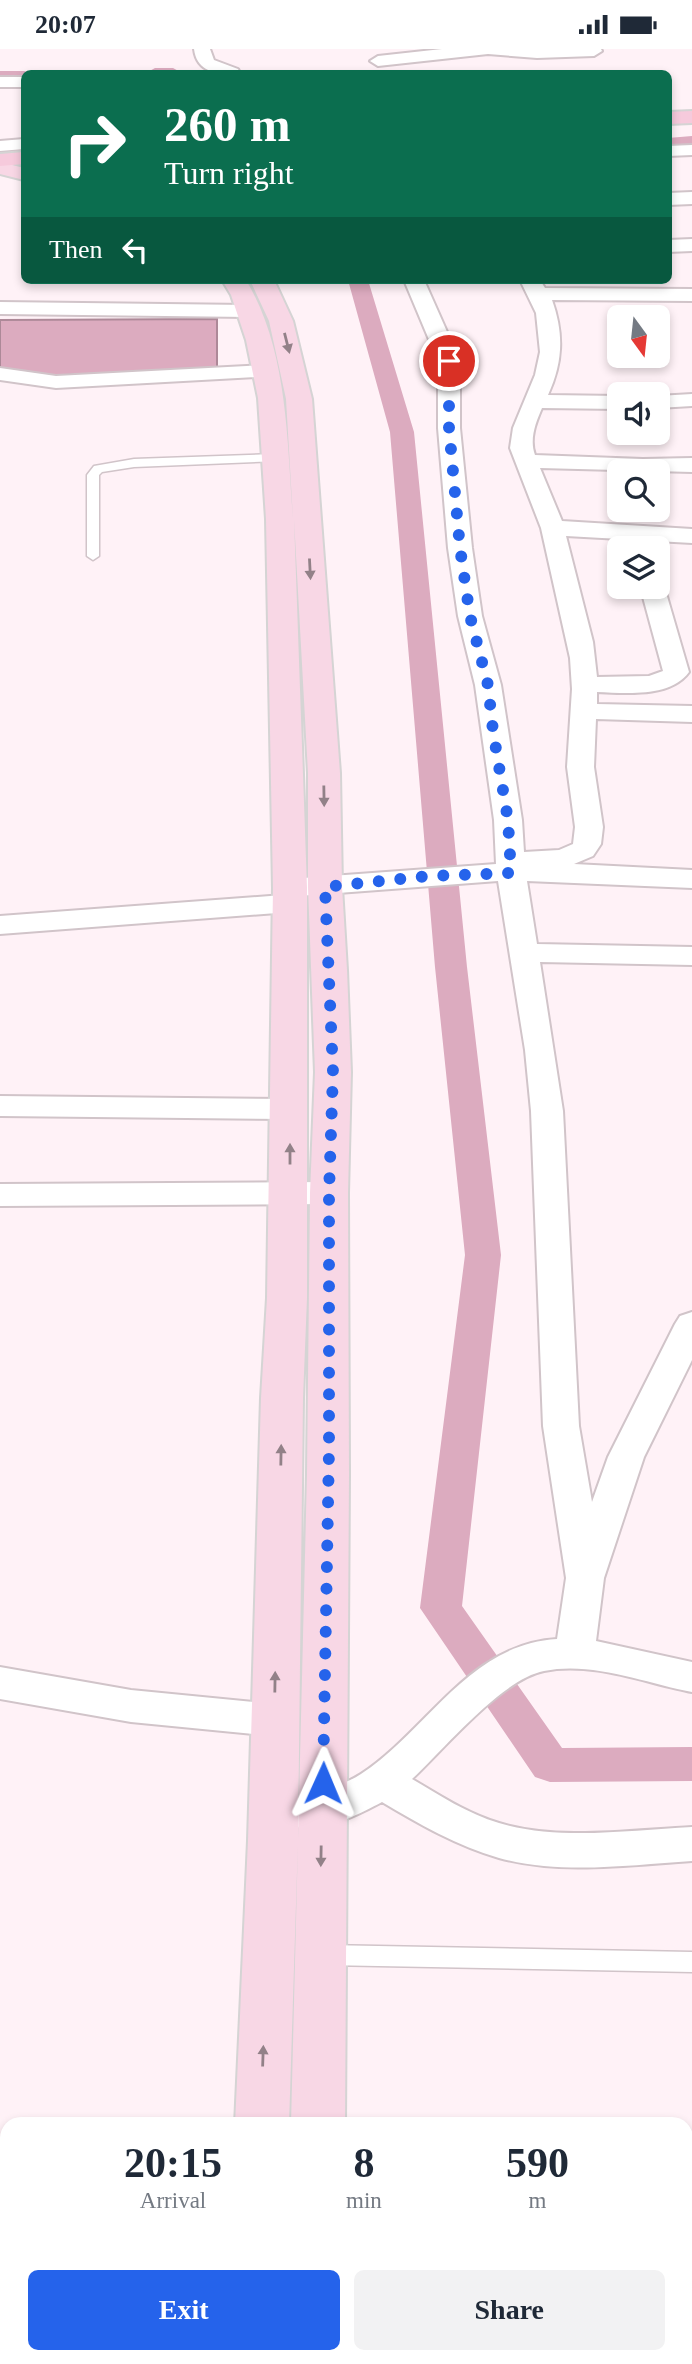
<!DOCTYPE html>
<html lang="en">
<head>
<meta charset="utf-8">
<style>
  :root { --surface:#fff; --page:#f2f2f3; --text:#1f2937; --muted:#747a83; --accent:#2563eb }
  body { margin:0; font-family:Georgia,serif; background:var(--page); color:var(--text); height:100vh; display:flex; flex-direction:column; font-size:26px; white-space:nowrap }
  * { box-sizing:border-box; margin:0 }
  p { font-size:23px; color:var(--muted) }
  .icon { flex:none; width:38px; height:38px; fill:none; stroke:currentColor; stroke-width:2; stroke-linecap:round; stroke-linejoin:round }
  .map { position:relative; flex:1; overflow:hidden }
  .side { position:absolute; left:0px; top:2068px; width:693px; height:247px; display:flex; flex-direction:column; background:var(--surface); border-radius:21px 21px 0 0; box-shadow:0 4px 10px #0003 }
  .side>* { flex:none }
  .top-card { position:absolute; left:21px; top:21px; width:651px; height:214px; border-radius:10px; box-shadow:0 4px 10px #0003; background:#0b6e4f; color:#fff; overflow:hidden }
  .needle { width:46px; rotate:165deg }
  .fabs { position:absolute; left:607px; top:256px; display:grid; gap:14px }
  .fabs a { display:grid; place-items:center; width:63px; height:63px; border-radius:10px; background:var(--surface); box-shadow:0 4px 10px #0003; font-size:35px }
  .pin { position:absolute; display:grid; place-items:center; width:60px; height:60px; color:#fff; margin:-30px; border:4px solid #fff; border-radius:50%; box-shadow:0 2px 7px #0007 }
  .me { position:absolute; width:77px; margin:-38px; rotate:1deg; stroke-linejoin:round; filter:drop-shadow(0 0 5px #0008) }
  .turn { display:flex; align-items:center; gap:24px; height:147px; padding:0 28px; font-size:32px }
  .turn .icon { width:91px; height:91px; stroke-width:2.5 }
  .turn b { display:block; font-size:49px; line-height:60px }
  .then { display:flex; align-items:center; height:66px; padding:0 28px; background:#0003; gap:14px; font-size:26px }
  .eta { display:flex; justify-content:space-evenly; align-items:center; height:119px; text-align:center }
  .eta b { font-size:42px; font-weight:700; line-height:49px }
  .action { display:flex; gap:14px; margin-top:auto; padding:14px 28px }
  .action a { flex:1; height:80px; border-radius:10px; background:var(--accent); color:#fff; font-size:28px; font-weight:700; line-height:80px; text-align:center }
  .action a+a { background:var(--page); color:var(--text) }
  .status { display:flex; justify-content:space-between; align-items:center; height:49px; padding:0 35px; background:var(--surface); direction:ltr }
  .status svg { height:19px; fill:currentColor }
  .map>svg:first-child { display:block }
</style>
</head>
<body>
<div class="status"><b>20:07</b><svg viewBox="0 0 49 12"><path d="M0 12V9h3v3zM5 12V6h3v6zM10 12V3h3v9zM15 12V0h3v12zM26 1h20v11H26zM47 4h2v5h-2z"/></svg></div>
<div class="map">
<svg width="692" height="2315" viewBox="0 0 692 2315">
  <rect width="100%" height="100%" fill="#fff2f7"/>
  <polygon fill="#dcabbf" stroke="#ad8998" stroke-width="2" points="217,270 217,320 38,327 0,323 0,271"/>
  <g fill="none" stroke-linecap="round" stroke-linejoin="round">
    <g fill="#dcabbf" fill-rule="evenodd">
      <polygon points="155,19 173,19 182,24 146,24"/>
      <polygon points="0,22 24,22 31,24 24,24 24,32 0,32"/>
      <polygon points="692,87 692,99 668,101 668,89"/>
      <polygon points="348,231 368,231 414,383 467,918 501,1206 462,1557 562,1699 692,1698 692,1732 550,1733 535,1728 420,1559 465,1206 435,918 390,383"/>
    </g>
    <defs>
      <g id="service">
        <polygon points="275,405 281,409 279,412 134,418 102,423 99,426 99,507 93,511 87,507 87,426 94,417 134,410"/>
        <polygon points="325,1896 692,1903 692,1923 325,1916 317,1913 313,1906 317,1899"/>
      </g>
      <g id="minor">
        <path d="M 194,0 L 210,0 L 214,11 L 238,20 L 240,24 C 220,26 197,25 194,0 Z"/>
        <polygon points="442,0 601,0 602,2 594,7 537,9 488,5 378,17 370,12 378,7"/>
        <rect x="0" y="28" width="24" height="10"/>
        <polygon points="24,90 24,100 0,102 0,92"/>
        <polygon points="692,96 692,106 668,107 668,97"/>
        <polygon points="692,143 692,155 668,156 668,144"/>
        <polygon points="692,190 692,202 668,203 668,191"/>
        <path d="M 404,231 L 424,231 L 460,312 L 460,379 L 472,499 L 482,567 L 501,636 L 522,771 L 524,803 L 559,801 L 573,795 L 575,778 L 567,718 L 572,640 L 570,609 L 541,479 L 510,399 L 513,379 L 535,326 L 540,303 L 536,264 L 520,231 L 540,231 L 545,239 L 692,240 L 692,252 L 552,251 C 564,285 563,313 548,346 L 620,347 L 620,360 L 542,359 C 536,373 529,390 535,406 L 643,410 L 692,409 L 692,423 L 540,419 L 562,472 L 692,480 L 692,494 L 566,487 L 593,593 L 597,628 L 649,627 L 663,622 L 640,537 L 658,537 L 658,531 L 664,537 L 689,623 C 670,649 626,644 597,643 L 597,655 L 692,657 L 692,673 L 596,670 L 594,718 L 603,778 L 601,795 L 593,807 L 574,815 L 692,821 L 692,839 L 527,832 L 537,895 L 692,898 L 692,916 L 540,913 L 563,1062 L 579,1377 L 592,1453 L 608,1408 L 675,1275 L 680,1267 L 692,1263 L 692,1311 L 644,1408 L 604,1529 L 596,1592 L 692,1613 L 692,1643 C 645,1634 592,1612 544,1622 C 502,1630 444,1700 412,1730 C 439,1746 468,1765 499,1774 C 559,1792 630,1781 692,1778 L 692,1812 C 629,1816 561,1826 499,1809 C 457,1797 419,1775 382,1753 C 356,1767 319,1786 290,1776 L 284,1764 L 290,1752 C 314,1744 339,1739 361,1725 C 428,1681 469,1595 557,1590 L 566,1529 L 543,1377 L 531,1062 L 525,1001 L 498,832 L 298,847 L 304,854 L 300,860 L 290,863 L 0,885 L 0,867 L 283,846 L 276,839 L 280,833 L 290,830 L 496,815 L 494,771 L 475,636 L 458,567 L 448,499 L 438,379 L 438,312 Z"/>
        <polygon points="0,253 248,256 255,258 258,262 255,266 248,268 0,265"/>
        <polygon points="266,316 274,317 277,322 274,327 56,339 0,331 0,319 56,327"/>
        <polygon points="692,345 692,357 658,359 658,347"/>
        <polygon points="0,1047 290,1050 301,1053 306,1060 301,1067 290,1070 0,1067"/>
        <polygon points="329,1133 341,1137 346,1144 341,1151 329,1155 0,1157 0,1135"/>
        <polygon points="0,1618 131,1641 274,1655 288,1660 294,1671 288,1682 274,1687 131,1673 0,1650"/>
        <polygon points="692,2258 692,2306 686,2307 686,2259"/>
      </g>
      <g id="primary">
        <polygon points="4,114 24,119 24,131 0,125 0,115"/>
        <path d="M 222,231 L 246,231 C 288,301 287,391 293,470 L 286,350 L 269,272 L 250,231 L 274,231 L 293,272 L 312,350 L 340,724 L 342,838 L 347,921 L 351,1023 L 348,1144 L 349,1425 L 345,2076 L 291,2076 L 307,1425 L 310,1144 L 315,1023 L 308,838 L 308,724 L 294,470 L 307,839 L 307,1249 L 303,1349 L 298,1792 L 289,2076 L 235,2076 L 248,1792 L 261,1349 L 267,1249 L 273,839 L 266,470 L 258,349 L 246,291 L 231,246 Z"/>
        <polygon points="229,2308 287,2308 286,2315 228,2315"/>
        <rect x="293" y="2308" width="58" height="7"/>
      </g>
      <g id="trunk">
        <polygon points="692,62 692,74 668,75 668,63"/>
        <polygon points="24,103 24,115 0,117 0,105"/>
      </g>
    </defs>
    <use href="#service" stroke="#d1c4c9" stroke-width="3"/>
    <use href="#minor" stroke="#d1c4c9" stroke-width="4"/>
    <use href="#primary" stroke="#d5d4d4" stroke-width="4"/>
    <use href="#trunk" stroke="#d5d4d4" stroke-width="4"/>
    <use href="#service" fill="#fff" fill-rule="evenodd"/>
    <use href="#minor" fill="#fff" fill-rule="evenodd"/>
    <use href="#primary" fill="#f8d7e5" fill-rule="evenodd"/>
    <use href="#trunk" fill="#f6cadc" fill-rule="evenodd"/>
  </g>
  <defs><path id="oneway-solid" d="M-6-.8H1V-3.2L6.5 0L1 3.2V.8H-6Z" transform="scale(1.75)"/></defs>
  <g fill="#928188">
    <use href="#oneway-solid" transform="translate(287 294) rotate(76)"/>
    <use href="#oneway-solid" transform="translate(310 520) rotate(87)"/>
    <use href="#oneway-solid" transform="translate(324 747) rotate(89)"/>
    <use href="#oneway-solid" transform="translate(290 1105) rotate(-90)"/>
    <use href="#oneway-solid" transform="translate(281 1406) rotate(-89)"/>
    <use href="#oneway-solid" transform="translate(275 1633) rotate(-89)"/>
    <use href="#oneway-solid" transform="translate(321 1807) rotate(91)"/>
    <use href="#oneway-solid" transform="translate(263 2007) rotate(-88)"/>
  </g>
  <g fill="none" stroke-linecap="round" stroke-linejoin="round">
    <polyline stroke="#2563eb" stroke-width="12" stroke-dasharray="0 21.6" points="323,1734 329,1400 329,1144 333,1023 325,838 428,827 511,824 508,771 493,682 488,636 470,567 460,499 449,379 449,312"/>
  </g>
</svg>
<div class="fabs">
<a><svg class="needle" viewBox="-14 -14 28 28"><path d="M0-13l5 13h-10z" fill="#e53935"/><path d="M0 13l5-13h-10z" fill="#747a83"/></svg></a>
<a><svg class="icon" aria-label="sound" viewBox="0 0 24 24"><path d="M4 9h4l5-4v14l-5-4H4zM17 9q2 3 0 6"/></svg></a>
<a><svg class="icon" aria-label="search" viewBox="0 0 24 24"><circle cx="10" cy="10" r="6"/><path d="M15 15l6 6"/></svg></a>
<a><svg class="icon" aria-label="layers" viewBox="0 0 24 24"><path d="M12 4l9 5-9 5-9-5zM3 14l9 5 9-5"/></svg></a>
</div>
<div class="pin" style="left:449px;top:312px;background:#d93025"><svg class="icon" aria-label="arrive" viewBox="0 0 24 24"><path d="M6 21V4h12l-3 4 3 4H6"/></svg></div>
<svg class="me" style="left:323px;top:1734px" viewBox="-20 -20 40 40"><path d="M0-17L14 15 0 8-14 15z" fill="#2563eb" stroke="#fff" stroke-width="4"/></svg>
<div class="top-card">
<div class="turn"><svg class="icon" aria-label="right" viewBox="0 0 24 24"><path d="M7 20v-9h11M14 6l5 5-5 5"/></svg><div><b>260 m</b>Turn right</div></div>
<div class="then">Then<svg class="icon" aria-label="left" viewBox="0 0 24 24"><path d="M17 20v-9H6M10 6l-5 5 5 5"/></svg></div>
</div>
<section class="side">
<div class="eta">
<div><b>20:15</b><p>Arrival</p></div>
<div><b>8</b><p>min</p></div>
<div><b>590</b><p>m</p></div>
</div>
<div class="action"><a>Exit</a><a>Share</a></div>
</section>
</div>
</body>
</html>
